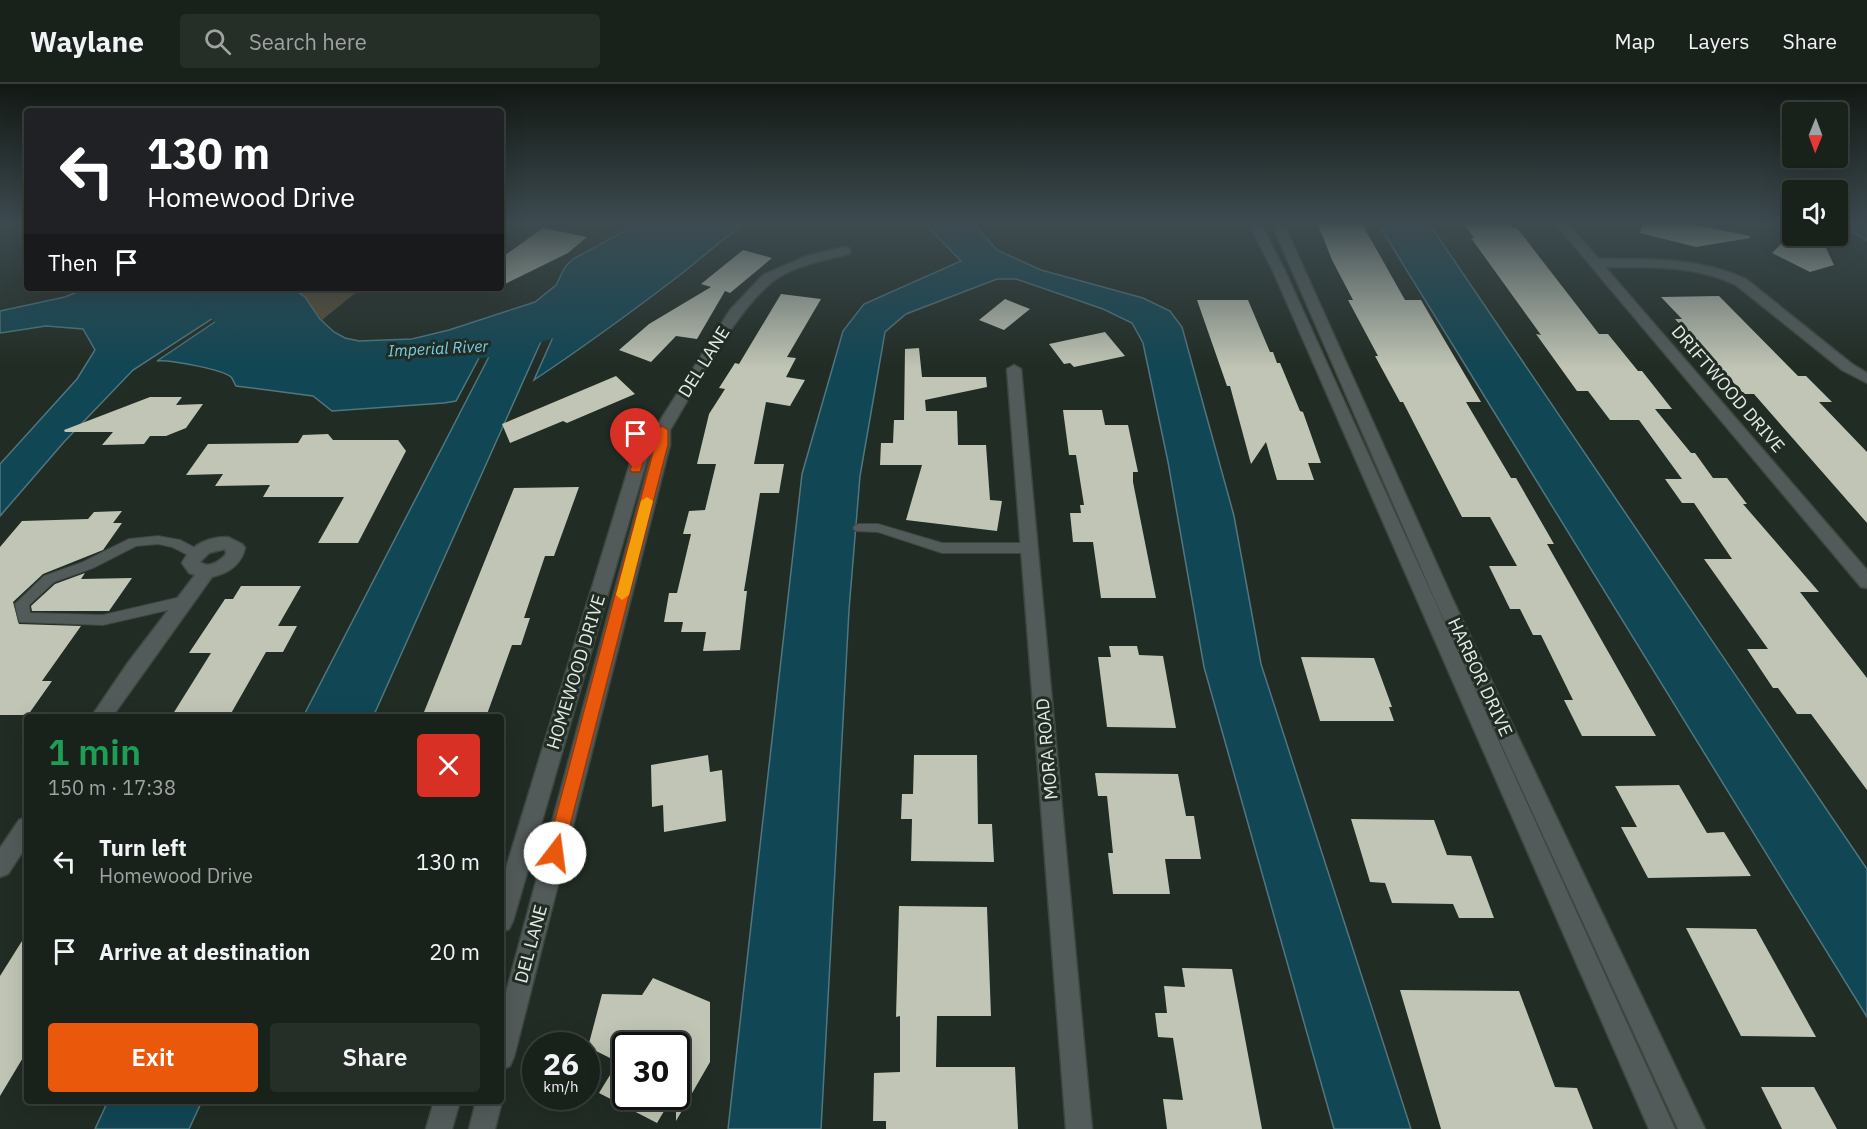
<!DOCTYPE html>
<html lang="en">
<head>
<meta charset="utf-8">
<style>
  :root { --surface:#19211b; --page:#262e28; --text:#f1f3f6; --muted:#9fa3a3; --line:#373e3a; --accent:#ea580c }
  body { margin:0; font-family:"IBM Plex Sans",sans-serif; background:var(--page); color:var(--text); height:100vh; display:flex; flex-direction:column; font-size:22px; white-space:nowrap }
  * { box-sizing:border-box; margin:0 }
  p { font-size:20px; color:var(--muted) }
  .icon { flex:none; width:33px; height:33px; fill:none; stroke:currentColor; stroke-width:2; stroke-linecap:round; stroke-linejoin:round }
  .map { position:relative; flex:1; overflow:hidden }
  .sheet { position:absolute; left:24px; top:630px; width:480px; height:390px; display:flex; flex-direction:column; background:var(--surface); border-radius:6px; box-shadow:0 6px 24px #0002,0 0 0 2px var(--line) }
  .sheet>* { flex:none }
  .guide { position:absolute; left:24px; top:24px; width:480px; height:183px; border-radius:6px; box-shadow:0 6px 24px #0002,0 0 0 2px var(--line); background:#202124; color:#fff; overflow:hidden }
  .needle { width:39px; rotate:181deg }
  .tools { position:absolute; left:1782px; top:18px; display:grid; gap:12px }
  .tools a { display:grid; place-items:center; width:66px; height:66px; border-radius:6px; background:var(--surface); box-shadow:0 6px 24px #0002,0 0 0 2px var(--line); font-size:30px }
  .speed { position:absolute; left:522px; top:948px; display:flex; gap:12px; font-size:30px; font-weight:700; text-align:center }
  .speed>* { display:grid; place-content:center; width:78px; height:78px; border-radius:50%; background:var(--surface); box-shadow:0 6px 24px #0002,0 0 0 2px var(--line); line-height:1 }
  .speed small { font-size:15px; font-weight:400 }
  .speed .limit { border:3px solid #111; border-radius:9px; background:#fff; color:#111 }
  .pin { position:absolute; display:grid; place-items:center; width:51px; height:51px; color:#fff; margin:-62px -26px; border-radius:50% 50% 50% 0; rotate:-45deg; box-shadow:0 0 6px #0007 }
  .pin .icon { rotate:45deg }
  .me { position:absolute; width:66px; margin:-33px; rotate:15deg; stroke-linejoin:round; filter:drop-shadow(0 0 4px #0008) }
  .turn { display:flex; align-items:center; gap:21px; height:126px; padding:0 24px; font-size:27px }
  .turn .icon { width:78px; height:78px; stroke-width:2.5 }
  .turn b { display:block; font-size:42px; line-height:51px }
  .then { display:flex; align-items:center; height:57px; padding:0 24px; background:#0003; gap:12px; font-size:22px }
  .round { display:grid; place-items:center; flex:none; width:63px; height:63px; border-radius:6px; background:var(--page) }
  .head { display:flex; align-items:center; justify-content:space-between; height:102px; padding:0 24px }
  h1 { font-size:36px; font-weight:600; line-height:45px; color:#1e9e55 }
  .action { display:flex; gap:12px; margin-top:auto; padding:12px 24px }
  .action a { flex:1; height:69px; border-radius:6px; background:var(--accent); color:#fff; font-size:24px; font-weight:600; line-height:69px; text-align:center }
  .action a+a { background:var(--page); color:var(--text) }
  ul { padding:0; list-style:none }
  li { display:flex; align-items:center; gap:18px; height:90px; padding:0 24px }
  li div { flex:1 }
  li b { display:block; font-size:22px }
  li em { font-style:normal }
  header { display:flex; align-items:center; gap:36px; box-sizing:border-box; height:84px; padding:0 30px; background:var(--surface); border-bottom:2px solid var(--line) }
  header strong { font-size:28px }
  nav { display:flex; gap:33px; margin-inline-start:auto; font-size:21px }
  .search { width:420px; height:54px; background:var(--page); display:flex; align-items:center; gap:15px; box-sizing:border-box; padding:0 21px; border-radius:6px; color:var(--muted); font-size:22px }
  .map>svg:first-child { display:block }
</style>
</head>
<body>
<header>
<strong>Waylane</strong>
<div class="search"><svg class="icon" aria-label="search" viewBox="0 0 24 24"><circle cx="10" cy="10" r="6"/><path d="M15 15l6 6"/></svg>Search here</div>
<nav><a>Map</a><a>Layers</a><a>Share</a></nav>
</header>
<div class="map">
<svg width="1867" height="1045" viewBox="0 0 1867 1045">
  <rect width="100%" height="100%" fill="#212c24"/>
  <polygon fill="#5a4f35" points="292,204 359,204 359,206 322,236 305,213"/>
  <g fill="#114654" stroke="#50777f" stroke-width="1.5">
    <path d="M 633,138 L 749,138 C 722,154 701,175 676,194 C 630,229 582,264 534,296 L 557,244 L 555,239 L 544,239 L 487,259 L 456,317 L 444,319 L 332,327 L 313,312 L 236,302 C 234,299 233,295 231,293 C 224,286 168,275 157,277 L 234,225 L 211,204 L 292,204 L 305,213 L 320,235 L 334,248 L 345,254 L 359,257 L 412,255 L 449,246 L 535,218 L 556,201 L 565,183 L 573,175 L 621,149 Z"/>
    <polygon points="923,138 972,138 997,166 1041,186 1143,214 1170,227 1182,243 1234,432 1261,580 1411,1045 1334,1045 1204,583 1168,378 1143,259 1132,239 1103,225 1016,195 997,195 906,230 885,248 860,392 849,526 821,1045 728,1045 802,390 843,247 864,220 961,177"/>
    <polygon points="1377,138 1428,138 1867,785 1867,933"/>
    <polygon points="1838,138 1867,138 1867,157 1858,151 1838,143"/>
    <polygon points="87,204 197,204 224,227 133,286 64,358 0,432 0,380 77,295 95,266 83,245 46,242 0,249 0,227 65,213"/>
    <polygon points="547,244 373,633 303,633 495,261"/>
    <polygon points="108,1017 202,1017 189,1045 95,1045"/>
  </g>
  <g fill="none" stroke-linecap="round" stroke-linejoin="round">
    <g fill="#114654" fill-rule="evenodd">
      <polygon points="673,138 709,138 658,196 579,246 495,273 415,279 401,275 395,267 401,259 415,255 491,250 553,230 632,180"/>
      <polygon points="179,204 220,204 255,232 306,247 311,255 306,263 292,267 227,248 184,212"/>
    </g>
  </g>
  <g fill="#c0c5b5">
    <polygon points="1317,138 1361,138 1405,216 1421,216 1481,318 1466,318 1511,394 1516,394 1554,460 1547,460 1656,652 1582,652 1564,616 1573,616 1541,551 1533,551 1520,525 1510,525 1489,482 1517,482 1490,433 1462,433 1403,318 1400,318 1375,272 1378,272 1348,216 1353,216 1332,176"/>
    <polygon points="1463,138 1509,138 1513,144 1517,144 1599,250 1608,250 1638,287 1642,287 1672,325 1655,325 1691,369 1695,369 1713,394 1727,394 1747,420 1743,420 1819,508 1800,508 1867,594 1867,706 1811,630 1797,630 1778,604 1773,604 1747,565 1768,565 1704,475 1732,475 1694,419 1682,419 1665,395 1682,395 1639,336 1610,336 1588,307 1577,307 1536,250 1541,251 1471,154 1474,154"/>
    <polygon points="1643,138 1682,138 1750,152 1750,154 1696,163 1640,149"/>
    <polygon points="543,144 587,153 568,169 501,202 501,174"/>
    <polygon points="1787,154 1826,164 1834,181 1810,188 1772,169"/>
    <polygon points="743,166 772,174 730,209 725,207 697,255 676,252 651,278 619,266 649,240 711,203 701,200"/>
    <polygon points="781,210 821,215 787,273 796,274 786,293 805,296 790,322 766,318 754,380 784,380 779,409 760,409 744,507 747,507 740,566 703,567 706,548 681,548 683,538 664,538 669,509 677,509 691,450 683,450 689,427 705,426 716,380 697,380 709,330 725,305 719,304 735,279 739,280"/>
    <polygon points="1719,212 1798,292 1806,292 1832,318 1819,318 1867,368 1867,439 1754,310 1744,310 1675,235 1682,235 1661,213"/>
    <polygon points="1005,215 1030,225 1004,246 979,236"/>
    <polygon points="1197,216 1248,216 1270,268 1273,268 1277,279 1280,279 1300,327 1303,328 1321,379 1308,379 1314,396 1277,396 1266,358 1251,380 1230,302 1227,302"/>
    <polygon points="1105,248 1125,272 1074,283 1070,279 1064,280 1049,260"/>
    <polygon points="919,264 922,293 986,293 987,303 925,316 926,327 957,327 958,361 986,361 990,416 1002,417 997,447 906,436 922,381 880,381 881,359 893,359 894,336 904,336 905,265"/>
    <polygon points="616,292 635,310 567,339 563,337 510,359 502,340"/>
    <polygon points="150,313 182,313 176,321 203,320 186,344 166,352 150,352 144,360 102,361 113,348 65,348 64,346"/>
    <polygon points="1063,326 1102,326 1105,341 1128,341 1138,388 1133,388 1133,398 1156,514 1101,514 1093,458 1073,458 1070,429 1081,429 1080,421 1084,421 1076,371 1069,371"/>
    <polygon points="328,350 333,356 398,356 406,367 358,459 318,459 344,413 263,413 270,401 215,402 223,390 186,391 208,360 298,359 303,351"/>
    <polygon points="579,403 554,472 545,472 524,534 530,534 521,561 512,561 486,633 422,633 514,404"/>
    <polygon points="122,427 113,439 122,439 103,466 43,490 13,518 19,540 81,542 42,597 52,597 28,631 0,631 0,463 22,437 88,435 94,428"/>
    <polygon points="85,489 81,495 132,494 109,527 32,527 31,522 55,500"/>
    <polygon points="241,502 301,502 278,542 297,542 283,568 266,568 229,633 171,633 211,569 189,569 225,515 233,515"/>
    <polygon points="1109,562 1137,562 1139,571 1163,572 1176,644 1107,643 1098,573 1111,573"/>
    <polygon points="1301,573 1374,574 1392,623 1389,623 1394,637 1320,637"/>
    <polygon points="708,671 710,688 722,686 726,737 664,748 663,721 652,723 651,681"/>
    <polygon points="914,671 977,671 978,740 992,740 994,778 911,777 912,735 901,735 902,710 913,710"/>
    <polygon points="1095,689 1178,690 1186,732 1194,732 1201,775 1165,775 1170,810 1113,810 1108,769 1113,769 1107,712 1098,712"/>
    <polygon points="1679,701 1707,749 1724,748 1751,792 1648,794 1621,743 1637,743 1615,702"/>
    <polygon points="1351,735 1434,736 1447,771 1471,772 1494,834 1459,834 1453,820 1392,819 1385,799 1370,798"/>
    <polygon points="899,822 987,823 991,932 937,932 936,983 1015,983 1018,1045 886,1045 886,1037 873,1037 874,989 900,988 900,932 896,933"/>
    <polygon points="1686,844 1756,845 1816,953 1741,952"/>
    <polygon points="27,849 27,967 0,1012 0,892"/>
    <polygon points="1182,884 1232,885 1262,1045 1167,1045 1163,1015 1183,1016 1173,954 1158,953 1155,929 1167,929 1164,902 1185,903"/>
    <polygon points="653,894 710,918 710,978 676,1037 676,962 626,962 626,1012 673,1012 657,1039 599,1009 618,978 588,963 602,910 642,911"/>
    <polygon points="1400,906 1519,907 1555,1003 1577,1004 1593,1045 1441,1045"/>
    <polygon points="1761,1003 1814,1003 1837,1045 1782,1045"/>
  </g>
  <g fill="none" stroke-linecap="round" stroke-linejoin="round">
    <defs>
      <g id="service">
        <polygon points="859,440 878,440 942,459 1030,459 1036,464 1030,469 942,469 878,448 855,447 853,444 855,441"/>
        <polygon points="158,452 180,456 201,467 202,470 196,475 172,463 158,460 136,462 93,484 54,498 29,521 30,529 103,531 185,512 190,513 192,517 190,521 103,541 19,538 15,520 44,492 83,478 129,455"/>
      </g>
      <g id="minor">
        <polygon points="1248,138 1260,138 1285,187 1675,1045 1649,1045 1273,187"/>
        <polygon points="1271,138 1283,138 1453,516 1705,1045 1678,1045 1435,516"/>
        <path d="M 1554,138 L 1566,138 L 1599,175 C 1650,175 1698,173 1746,195 L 1852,280 L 1867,289 L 1867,299 L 1842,286 L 1736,201 C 1694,181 1651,183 1605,183 L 1867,486 L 1867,504 L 1861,503 Z"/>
        <path d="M 845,163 L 849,164 L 851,167 L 849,170 C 826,176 791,182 772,198 C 733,230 697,302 670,346 L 670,361 L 514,973 L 510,982 L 501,986 L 501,927 L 654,361 L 650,365 L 513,837 L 509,845 L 501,848 L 501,800 L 635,363 L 656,343 L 730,226 L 763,191 L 806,172 Z"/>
        <polygon points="1014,281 1021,285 1092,1045 1066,1045 1007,285"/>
        <path d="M 228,453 L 242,460 L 245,464 C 241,481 229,489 212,493 L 112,633 L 91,633 L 127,580 L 195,491 L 189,489 L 182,479 C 192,460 207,453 228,453 ZM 225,465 L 226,470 C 220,477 209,485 200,478 L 209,469 Z"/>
        <polygon points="27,733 27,761 8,790 0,793 0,764 19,736"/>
        <polygon points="501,1015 502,1017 495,1045 469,1045 476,1017 501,1017"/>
        <polygon points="434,1017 460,1017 452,1045 426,1045"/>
      </g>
    </defs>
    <use href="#service" stroke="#3c473f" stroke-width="2"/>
    <use href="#minor" stroke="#3c473f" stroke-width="3"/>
    <use href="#service" fill="#535b5a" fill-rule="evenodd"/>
    <use href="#minor" fill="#535b5a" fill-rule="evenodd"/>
  </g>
  <linearGradient id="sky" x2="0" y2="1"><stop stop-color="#121814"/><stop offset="0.49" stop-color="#3d4b50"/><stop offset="1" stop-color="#3d4b50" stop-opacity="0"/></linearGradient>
  <rect width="1867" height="284" fill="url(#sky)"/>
  <polygon fill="#ea580c" stroke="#983908" stroke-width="1.5" points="662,342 668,346 668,361 563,769 561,774 555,776 549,774 546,769 656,357 648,364 640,388 632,388 630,386 639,360"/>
  <polygon fill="#f59e0b" points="647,413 653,417 629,511 622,516 616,511 641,417"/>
  <g text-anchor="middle" stroke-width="6" stroke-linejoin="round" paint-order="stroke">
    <g font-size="16" font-style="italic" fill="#7acee6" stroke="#212c24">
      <text transform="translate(438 264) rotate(-3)" y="6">Imperial River</text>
    </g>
    <g font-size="18" fill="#e3eae4" stroke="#212c24">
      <text transform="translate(704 278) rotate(-58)" y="6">DEL LANE</text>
      <text transform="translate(1728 305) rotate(49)" y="6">DRIFTWOOD DRIVE</text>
      <text transform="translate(576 588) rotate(-73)" y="6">HOMEWOOD DRIVE</text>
      <text transform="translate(1480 593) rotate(65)" y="6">HARBOR DRIVE</text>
      <text transform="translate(1047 665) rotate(-95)" y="6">MORA ROAD</text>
      <text transform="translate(531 860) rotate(-75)" y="6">DEL LANE</text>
    </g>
  </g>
</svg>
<div class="tools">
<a><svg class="needle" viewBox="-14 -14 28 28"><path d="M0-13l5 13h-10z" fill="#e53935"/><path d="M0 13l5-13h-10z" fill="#9fa3a3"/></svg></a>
<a><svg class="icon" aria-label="sound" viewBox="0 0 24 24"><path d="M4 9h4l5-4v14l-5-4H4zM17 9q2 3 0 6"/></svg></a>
</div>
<div class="speed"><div>26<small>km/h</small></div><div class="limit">30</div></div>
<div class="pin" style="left:636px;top:386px;background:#d93025"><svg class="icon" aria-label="arrive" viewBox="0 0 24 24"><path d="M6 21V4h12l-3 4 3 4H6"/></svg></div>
<svg class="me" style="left:555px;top:769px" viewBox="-20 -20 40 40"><circle r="19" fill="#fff"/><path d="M0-13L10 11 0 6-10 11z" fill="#ea580c"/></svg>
<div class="guide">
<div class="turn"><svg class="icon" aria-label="left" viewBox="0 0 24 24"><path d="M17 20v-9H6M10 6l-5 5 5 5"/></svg><div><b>130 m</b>Homewood Drive</div></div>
<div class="then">Then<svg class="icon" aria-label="arrive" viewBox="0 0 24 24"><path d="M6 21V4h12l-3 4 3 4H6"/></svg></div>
</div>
<section class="sheet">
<div class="head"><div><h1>1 min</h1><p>150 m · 17:38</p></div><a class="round" style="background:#d93025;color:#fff"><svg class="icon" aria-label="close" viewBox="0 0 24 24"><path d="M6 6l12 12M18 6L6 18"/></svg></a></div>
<ul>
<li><svg class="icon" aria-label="left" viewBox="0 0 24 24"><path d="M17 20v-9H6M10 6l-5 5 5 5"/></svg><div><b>Turn left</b><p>Homewood Drive</p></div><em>130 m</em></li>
<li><svg class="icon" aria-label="arrive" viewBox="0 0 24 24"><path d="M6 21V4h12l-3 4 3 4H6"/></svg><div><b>Arrive at destination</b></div><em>20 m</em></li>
</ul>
<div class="action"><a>Exit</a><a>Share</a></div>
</section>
</div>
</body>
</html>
